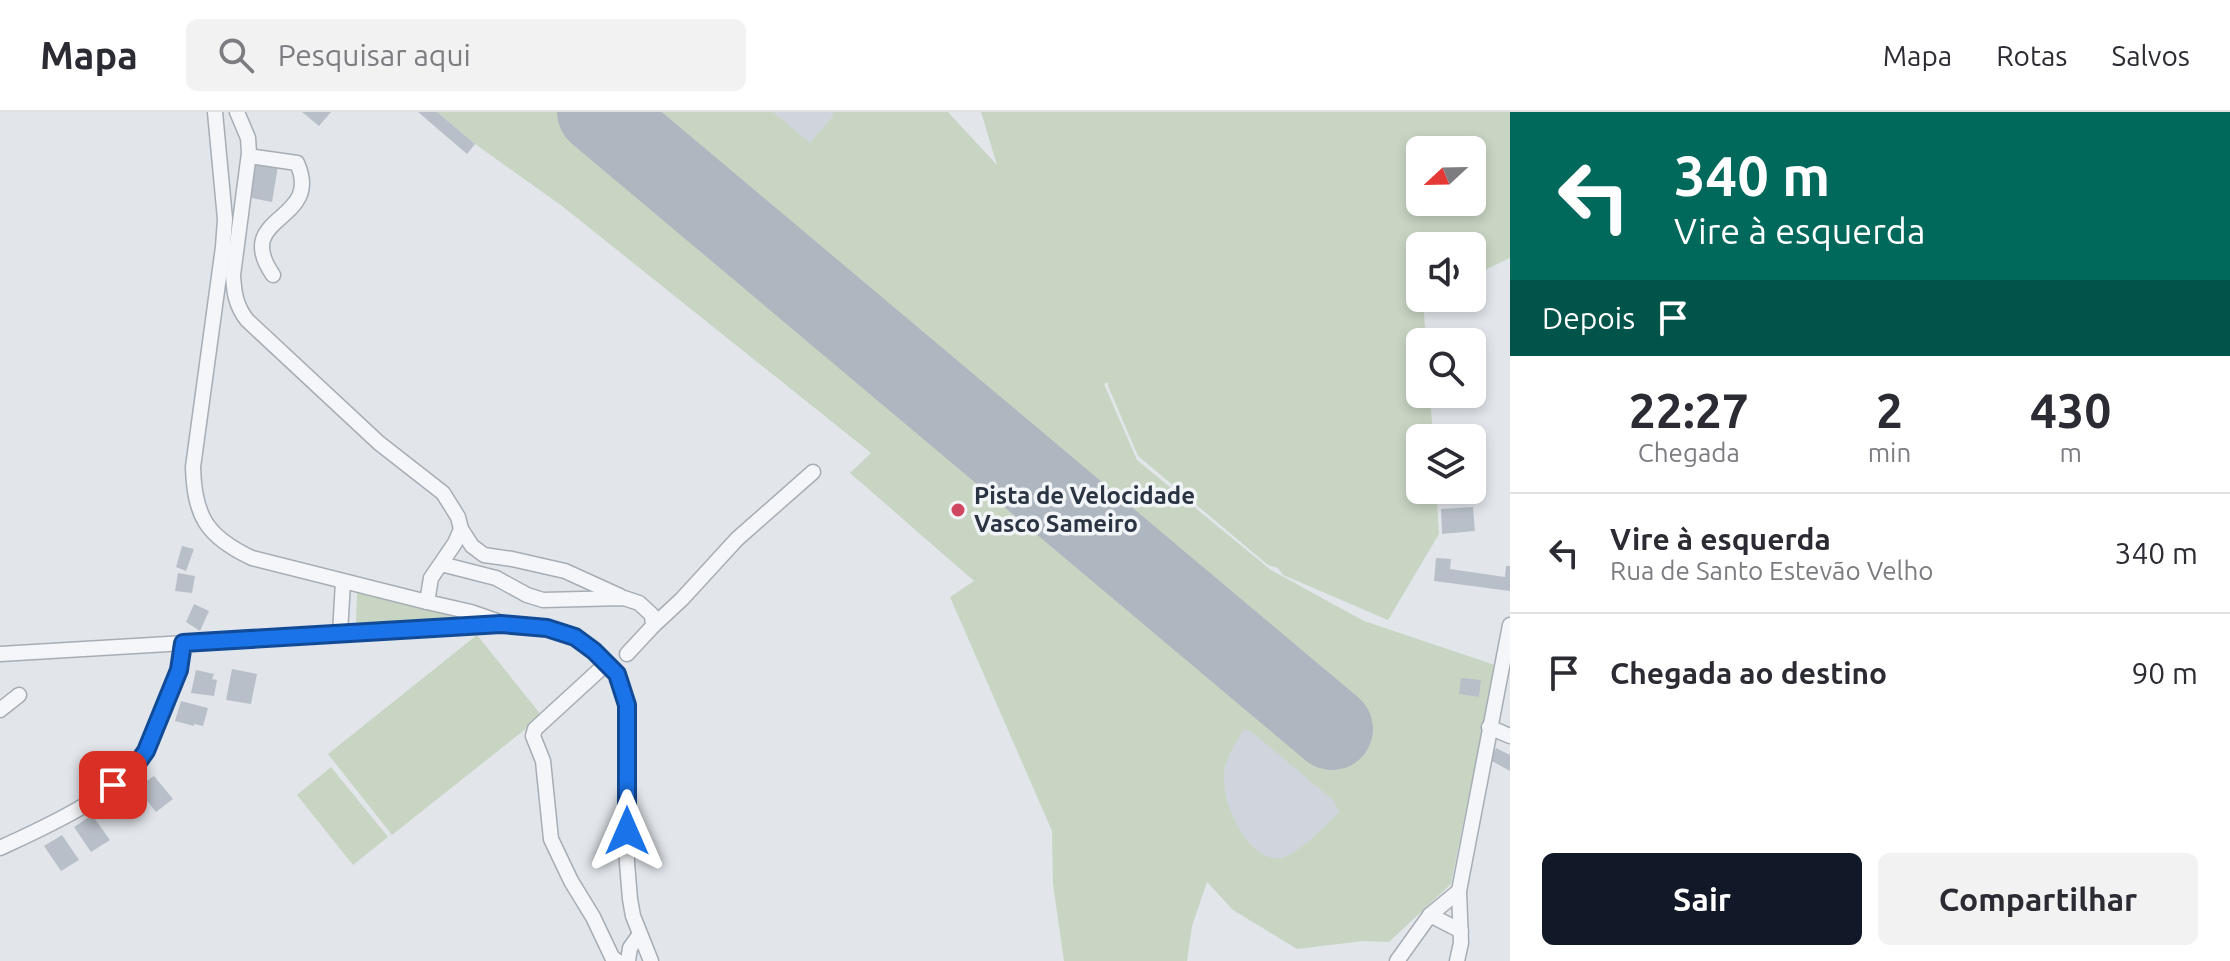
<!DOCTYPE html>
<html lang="pt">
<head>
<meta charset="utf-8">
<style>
  :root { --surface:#fff; --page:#f2f2f3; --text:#2b2b33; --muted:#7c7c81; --line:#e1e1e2; --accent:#111827 }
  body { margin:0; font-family:Ubuntu,sans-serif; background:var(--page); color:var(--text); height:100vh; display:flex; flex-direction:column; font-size:30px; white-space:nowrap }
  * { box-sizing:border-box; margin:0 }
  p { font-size:26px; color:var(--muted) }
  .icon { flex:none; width:44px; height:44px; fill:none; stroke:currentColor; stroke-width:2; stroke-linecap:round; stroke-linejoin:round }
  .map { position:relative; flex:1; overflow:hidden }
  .panel { display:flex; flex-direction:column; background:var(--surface); width:720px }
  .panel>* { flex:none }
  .top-card { background:#00695c; color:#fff; overflow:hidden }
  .needle { width:52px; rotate:248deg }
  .controls { position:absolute; left:1406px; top:24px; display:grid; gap:16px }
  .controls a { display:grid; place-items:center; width:80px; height:80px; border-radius:12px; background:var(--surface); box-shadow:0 4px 12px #0003; font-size:40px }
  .pin { position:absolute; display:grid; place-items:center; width:68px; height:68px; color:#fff; margin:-34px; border-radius:16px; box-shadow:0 4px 12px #0006 }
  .me { position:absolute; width:88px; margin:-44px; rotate:0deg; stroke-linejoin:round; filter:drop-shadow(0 0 6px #0008) }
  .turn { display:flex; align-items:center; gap:28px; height:168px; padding:0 32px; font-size:36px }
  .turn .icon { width:104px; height:104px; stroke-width:2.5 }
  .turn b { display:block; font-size:56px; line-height:68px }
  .then { display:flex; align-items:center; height:76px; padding:0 32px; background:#0003; gap:16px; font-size:30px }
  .eta { display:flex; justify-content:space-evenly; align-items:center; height:136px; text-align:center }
  .eta b { font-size:48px; font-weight:700; line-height:56px }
  .cta { display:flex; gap:16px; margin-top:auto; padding:16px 32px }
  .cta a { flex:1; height:92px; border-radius:12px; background:var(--accent); color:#fff; font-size:32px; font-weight:700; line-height:92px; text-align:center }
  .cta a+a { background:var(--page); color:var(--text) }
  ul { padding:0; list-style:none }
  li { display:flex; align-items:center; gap:24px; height:120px; padding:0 32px; border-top:2px solid var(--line) }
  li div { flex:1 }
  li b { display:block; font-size:30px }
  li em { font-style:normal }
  header { display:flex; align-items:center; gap:48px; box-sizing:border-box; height:112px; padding:0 40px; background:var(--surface); border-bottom:2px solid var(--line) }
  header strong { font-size:38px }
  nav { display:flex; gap:44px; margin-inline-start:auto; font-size:28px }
  .search { width:560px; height:72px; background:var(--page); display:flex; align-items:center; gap:20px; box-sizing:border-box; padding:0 28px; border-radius:12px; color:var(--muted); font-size:30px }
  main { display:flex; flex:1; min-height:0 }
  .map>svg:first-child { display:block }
</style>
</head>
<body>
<header>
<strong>Mapa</strong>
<div class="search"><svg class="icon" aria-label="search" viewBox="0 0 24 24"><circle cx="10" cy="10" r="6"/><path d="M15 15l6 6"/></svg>Pesquisar aqui</div>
<nav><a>Mapa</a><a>Rotas</a><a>Salvos</a></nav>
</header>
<main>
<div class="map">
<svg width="1510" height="849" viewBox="0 0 1510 849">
  <rect width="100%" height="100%" fill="#e2e6eb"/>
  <polygon fill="#d0d5dd" points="508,0 898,0 985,124 1420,90 1263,159 1061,297 1378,559 1397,713 1253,756 1207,656"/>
  <g fill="#c8d5c3" fill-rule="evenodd">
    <path d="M 437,0 L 569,0 L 1318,635 L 1347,601 L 631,0 L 773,0 L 810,31 L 834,3 L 832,0 L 948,0 L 997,53 L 981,0 L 1510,0 L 1510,146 L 1472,164 L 1472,134 L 1420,134 L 1420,186 L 1423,186 L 1426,230 L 1420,230 L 1420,282 L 1430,282 L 1433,326 L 1420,326 L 1420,378 L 1436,378 L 1439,422 L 1388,508 L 1283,463 L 1278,456 L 1268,453 L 1138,344 L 1108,274 L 1108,270 L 1104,272 L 1137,348 L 1271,458 L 1364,509 L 1495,553 L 1451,772 L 1389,830 L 1363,829 L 1297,837 L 1233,798 L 1207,770 L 1192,814 L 1187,849 L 1064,849 L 1053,772 L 1052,719 L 950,485 L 974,469 L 850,361 L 871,341 L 562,94 L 475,32 ZM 1420,38 L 1472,38 L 1472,90 L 1420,90 ZM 1244,616 L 1253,621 L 1334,689 L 1339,700 C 1326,713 1298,743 1281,746 C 1246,751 1218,684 1225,656 C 1228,642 1238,628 1244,616 Z"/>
    <polygon points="357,481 471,508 356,513"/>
    <polygon points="477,523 542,604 392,723 328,642"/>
    <polygon points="331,655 388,725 353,753 297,683"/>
  </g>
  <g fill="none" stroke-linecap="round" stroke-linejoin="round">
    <polyline stroke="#aeb6c0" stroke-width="82" points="598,0 1332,617"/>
  </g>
  <g fill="#b9bfc8">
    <polygon points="302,0 331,0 319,14"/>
    <polygon points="418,0 437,0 475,32 467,42"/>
    <polygon points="252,50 278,54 272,90 247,85"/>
    <polygon points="1473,395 1475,419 1442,422 1441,397"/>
    <polygon points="182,434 194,437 186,459 176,455"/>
    <polygon points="1436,446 1451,447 1450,457 1505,465 1506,454 1510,454 1510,479 1434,469"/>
    <polygon points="178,461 195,464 192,481 175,479"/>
    <polygon points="194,492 209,499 200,519 186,510"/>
    <polygon points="232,557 257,562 251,592 226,588"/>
    <polygon points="196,558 214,562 212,567 217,568 214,584 191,581"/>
    <polygon points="1461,566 1481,568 1479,585 1459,582"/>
    <polygon points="181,589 208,596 203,614 194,612 194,614 175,609"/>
    <polygon points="1496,636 1510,643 1510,659 1490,648"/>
    <polygon points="154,664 173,687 156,700 137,676"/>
    <polygon points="92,703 110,728 91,740 74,715"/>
    <polygon points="62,723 79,748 61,759 44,734"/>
  </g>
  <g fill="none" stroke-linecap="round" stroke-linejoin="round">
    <defs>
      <g id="minor">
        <path d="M 215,0 L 225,107 L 223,135 L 193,355 C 194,404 207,425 252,446 L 427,490"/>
        <path d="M 237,0 L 248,26 L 249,41 L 233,163 C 234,181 236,194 247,208 L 379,331 L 443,381 L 458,405 L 461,417 L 455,431 L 431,466 L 427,490 L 471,500 L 497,509"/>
        <path d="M 249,44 L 297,51 C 324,111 231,102 273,163"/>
        <polyline points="461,417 472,434 484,443 512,447 565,459 620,484"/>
        <polyline points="441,452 496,466 527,483 543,488 624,486 639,491 652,503 653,514 627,542"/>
        <polyline points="653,514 682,487 737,427 813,360"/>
        <polyline points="340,521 343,470"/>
        <polyline points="0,542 501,512 547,516 575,525 594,539 617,562 627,593 627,751 630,787 633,804 651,849"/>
        <polyline points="607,551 535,617 533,624 543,649 551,727 571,769 593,805 612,845 617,849"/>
        <polyline points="0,598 19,583"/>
        <polyline points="1489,615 1510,624"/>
        <path d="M 0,736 C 45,715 116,684 144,642 C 153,629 158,611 164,596 C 173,573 180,556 183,531"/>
        <polyline points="1430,803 1461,819"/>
        <polyline points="628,849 630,836 640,822"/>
        <polyline points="1397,849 1430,803 1459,779"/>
        <polyline points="1457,849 1461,831 1459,779 1510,513"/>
      </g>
    </defs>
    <use href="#minor" stroke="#a7adb5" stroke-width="17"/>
    <use href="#minor" stroke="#f5f6f9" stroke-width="14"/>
  </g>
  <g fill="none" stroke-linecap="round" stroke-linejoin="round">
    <defs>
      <polyline id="route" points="113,673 131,660 146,639 179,558 183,531 501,512 547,516 575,525 594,539 617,562 627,593 627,719"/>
    </defs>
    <use href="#route" stroke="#114b97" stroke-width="20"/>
    <use href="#route" stroke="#1a73e8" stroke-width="14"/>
  </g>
  <circle fill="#d04761" stroke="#f2f5f8" stroke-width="3" cx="958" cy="398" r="8"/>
  <g text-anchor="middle" stroke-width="7" stroke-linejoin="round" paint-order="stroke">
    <g font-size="24" font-weight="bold" fill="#2a3443" stroke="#f2f5f8" text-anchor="start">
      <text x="974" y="392">Pista de Velocidade<tspan x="974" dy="28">Vasco Sameiro</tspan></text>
    </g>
  </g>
</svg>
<div class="controls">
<a><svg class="needle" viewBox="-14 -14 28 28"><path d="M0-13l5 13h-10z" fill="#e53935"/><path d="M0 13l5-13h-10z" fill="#7c7c81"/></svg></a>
<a><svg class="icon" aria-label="sound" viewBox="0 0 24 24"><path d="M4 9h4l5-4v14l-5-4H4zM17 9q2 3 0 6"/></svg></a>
<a><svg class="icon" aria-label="search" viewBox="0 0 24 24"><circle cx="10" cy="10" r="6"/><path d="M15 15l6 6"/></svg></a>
<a><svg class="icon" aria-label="layers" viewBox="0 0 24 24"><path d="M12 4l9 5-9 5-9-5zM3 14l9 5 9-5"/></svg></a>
</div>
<div class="pin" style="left:113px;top:673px;background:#d93025"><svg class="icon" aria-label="arrive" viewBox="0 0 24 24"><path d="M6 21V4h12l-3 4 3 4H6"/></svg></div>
<svg class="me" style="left:627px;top:719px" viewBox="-20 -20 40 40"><path d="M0-17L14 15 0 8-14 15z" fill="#1a73e8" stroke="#fff" stroke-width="4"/></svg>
</div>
<section class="panel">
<div class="top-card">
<div class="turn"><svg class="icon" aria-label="left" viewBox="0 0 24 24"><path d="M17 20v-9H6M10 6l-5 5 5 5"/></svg><div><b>340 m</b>Vire à esquerda</div></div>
<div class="then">Depois<svg class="icon" aria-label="arrive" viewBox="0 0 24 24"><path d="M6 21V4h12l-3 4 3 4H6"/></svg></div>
</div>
<div class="eta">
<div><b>22:27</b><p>Chegada</p></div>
<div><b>2</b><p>min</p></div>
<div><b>430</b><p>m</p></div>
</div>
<ul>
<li><svg class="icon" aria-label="left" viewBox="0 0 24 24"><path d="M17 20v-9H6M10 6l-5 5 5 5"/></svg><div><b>Vire à esquerda</b><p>Rua de Santo Estevão Velho</p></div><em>340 m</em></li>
<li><svg class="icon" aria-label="arrive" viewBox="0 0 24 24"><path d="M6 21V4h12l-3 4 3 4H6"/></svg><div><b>Chegada ao destino</b></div><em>90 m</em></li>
</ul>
<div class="cta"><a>Sair</a><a>Compartilhar</a></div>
</section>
</main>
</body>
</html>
